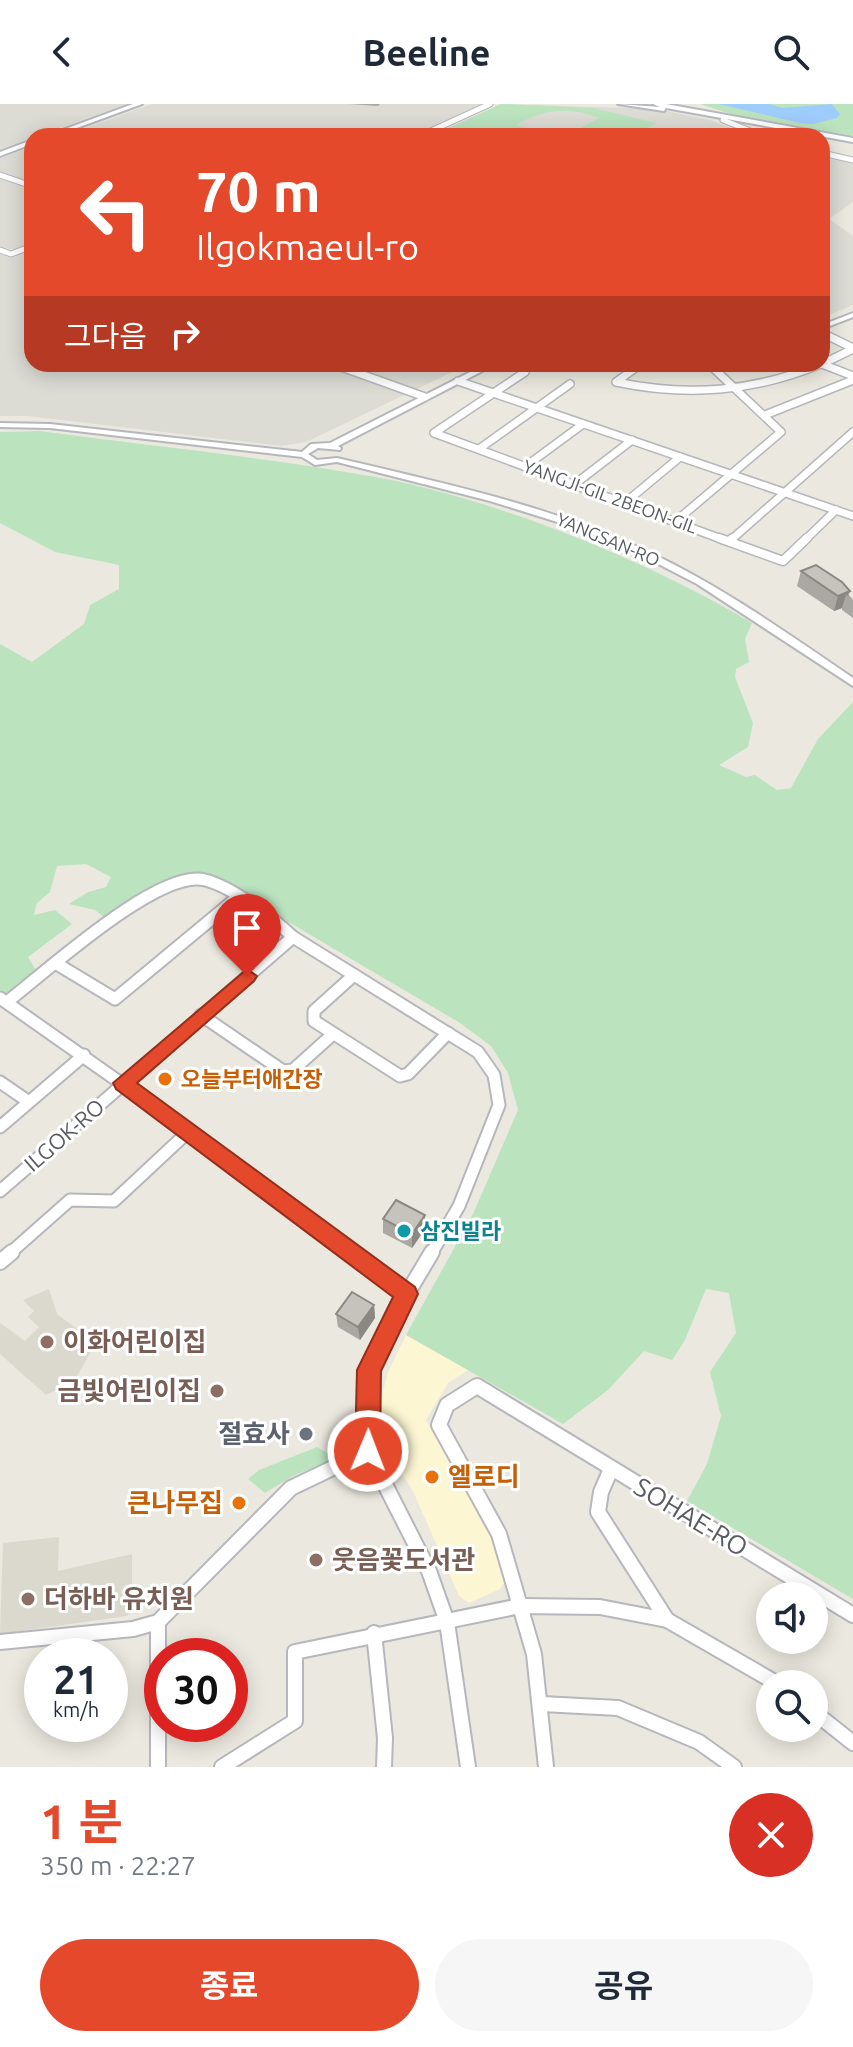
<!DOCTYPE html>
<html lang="ko">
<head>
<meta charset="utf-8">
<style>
  :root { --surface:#fff; --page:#f6f6f7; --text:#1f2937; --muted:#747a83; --accent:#e4492c }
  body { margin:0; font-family:Ubuntu,"Noto Sans KR",sans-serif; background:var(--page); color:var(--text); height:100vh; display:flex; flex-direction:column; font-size:30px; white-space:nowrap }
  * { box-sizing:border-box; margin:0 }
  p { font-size:26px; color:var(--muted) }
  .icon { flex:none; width:44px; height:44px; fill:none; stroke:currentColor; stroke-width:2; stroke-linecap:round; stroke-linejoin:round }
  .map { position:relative; height:1663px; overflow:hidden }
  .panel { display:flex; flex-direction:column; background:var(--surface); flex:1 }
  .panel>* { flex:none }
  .top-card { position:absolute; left:24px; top:24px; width:806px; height:244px; border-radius:24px; box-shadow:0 4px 20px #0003; background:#e4492c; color:#fff; overflow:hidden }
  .tools { position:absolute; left:756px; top:1478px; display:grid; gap:16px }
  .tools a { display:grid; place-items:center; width:72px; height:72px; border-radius:50%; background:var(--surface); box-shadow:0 4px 20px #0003; font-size:40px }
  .speed { position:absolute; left:24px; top:1534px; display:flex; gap:16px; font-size:40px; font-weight:700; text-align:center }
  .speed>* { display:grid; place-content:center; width:104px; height:104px; border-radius:50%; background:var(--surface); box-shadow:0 4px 20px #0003; line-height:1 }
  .speed small { font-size:20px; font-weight:400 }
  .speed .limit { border:12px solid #d22; background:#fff; color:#111 }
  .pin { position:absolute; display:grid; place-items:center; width:68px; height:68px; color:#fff; margin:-82px -34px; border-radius:50% 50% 50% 0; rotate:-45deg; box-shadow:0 0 8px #0007 }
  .pin .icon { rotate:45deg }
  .me { position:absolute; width:88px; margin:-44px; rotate:1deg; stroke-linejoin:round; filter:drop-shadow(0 0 6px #0008) }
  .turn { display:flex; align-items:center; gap:28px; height:168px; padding:0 40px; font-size:36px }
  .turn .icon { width:104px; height:104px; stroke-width:2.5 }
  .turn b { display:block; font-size:56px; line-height:68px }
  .then { display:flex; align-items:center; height:76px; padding:0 40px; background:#0003; gap:16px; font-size:30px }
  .round { display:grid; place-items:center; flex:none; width:84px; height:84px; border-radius:42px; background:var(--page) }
  .headline { display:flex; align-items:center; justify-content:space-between; height:136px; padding:0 40px }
  h1 { font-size:48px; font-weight:700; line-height:60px; color:var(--accent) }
  .primary-button { display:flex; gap:16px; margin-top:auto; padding:16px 40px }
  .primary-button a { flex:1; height:92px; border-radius:48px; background:var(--accent); color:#fff; font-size:32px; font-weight:700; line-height:92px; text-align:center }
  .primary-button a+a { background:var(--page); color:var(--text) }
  header { display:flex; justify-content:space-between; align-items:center; height:104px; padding:0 40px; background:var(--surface); font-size:36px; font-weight:700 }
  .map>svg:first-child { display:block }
</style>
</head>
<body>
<header><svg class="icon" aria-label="back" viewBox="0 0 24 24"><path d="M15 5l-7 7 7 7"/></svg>Beeline<svg class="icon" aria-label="search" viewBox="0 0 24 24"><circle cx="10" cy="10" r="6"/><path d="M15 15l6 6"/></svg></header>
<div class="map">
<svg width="853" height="1663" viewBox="0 0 853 1663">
  <rect width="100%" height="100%" fill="#ebe9df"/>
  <polygon fill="#fcf6d3" points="406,1231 468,1266 448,1279 426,1316 487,1423 505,1477 500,1485 469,1499 459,1492 413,1387 380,1336 377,1309 388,1268"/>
  <g fill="#dcdbd4">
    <polygon points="0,0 127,0 0,45"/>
    <polygon points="152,0 486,0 415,32 63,32"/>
    <polygon points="501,0 657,5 710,16 752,32 431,32"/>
    <polygon points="32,43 32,80 0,68 0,54"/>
    <polygon points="822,53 853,60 853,98 829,115 853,132 853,201 822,214"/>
    <polygon points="0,73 32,84 32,140 17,146 0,143"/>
    <polygon points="32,145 32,260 469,260 306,338 281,342 28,312 0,312 0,150 10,154"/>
  </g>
  <g fill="#dbd8cd">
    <polygon points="49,1185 57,1210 96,1239 74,1277 46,1291 0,1250 0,1219 25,1237 39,1223 28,1213 34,1207 23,1196"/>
    <polygon points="59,1433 58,1467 132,1450 132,1506 127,1512 0,1530 3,1439"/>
  </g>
  <g fill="#bbe3be">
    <path d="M 501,0 L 593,4 L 656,19 C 632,35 599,36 571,29 L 599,14 C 568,2 543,5 516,21 L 559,32 L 431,32 Z"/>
    <polygon points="700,0 853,0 853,32 731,10"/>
    <path d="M 40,327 C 151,342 265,353 376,373 C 498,396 646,456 752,519 L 745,535 L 749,558 L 736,565 L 735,573 L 753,619 L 748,643 L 719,661 L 746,673 L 755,671 L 777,686 L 791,684 L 818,635 L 853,598 L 853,1495 L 687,1397 L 707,1360 L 721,1312 L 710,1268 L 736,1229 L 729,1189 L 706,1185 L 685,1236 L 672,1256 L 644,1247 L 608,1286 L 563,1320 L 406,1231 L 473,1110 L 518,1006 L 508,969 L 491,942 L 460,919 L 207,770 C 167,777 137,789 105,814 L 95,806 L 69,800 L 88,788 L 106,783 L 111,773 L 86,760 L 57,762 L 50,788 L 37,799 L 34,811 L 55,806 L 72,820 L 28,853 L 37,868 L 8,890 L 0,886 L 0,540 L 32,558 L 84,520 L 90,501 L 119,485 L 119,461 L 55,448 L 0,419 L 0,328 Z"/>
    <polygon points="317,1343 335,1354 293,1372 265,1389 248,1375 259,1366"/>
  </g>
  <polygon fill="#9eccfd" points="719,0 769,0 782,4 832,0 840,10 837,14 813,20 800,19"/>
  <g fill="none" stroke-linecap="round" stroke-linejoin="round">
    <defs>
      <g id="minor-far4">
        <polyline points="723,16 763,32"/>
        <polyline points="420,32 490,0"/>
        <polyline points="772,32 782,26"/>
        <polyline points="822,49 853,56"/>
        <polyline points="0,71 32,82"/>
        <polyline points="0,146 11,150 32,142"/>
      </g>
      <g id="minor-far3">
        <polyline points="822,229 853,244"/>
        <polyline points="333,260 425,293"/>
        <path d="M 641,260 L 616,278 C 688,293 753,288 821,260"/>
        <polyline points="822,260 853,245"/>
        <polyline points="822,260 853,272"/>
        <polyline points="525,268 434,329 724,436"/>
        <polyline points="458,277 853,412"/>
        <polyline points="765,311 853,276"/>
        <polyline points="479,345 570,280"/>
        <polyline points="526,362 583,320"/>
        <polyline points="575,380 632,336"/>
        <polyline points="626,398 680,353"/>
        <polyline points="676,417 781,328 709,260"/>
        <polyline points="731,436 853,328"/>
        <polyline points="805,436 836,406"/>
      </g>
      <g id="minor-far2">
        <polyline points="719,434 783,457 807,434"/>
        <polyline points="729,437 733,434"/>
      </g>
      <g id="minor-far1">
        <polyline points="57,860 115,895 238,793"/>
        <polyline points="354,871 314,907 314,917 400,972 408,970 448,929"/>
        <polyline points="0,894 189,1027 353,1150"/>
        <path d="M 8,897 C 46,868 159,764 205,776 C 231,782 274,815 293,833 L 478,948 L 494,971 L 499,1001 L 459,1102 L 431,1150"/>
        <polyline points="201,911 283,967 293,966 333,930"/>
        <polyline points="0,978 29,998"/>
        <polyline points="0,1023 84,951"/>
        <polyline points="0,1087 293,833"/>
        <polyline points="9,1150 70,1096 114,1097 189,1027"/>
      </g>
      <g id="minor">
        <polyline points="350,1148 407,1190 369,1266 368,1347 429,1467 447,1518 468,1663"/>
        <polyline points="0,1158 12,1148"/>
        <polyline points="407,1190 432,1148"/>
        <polyline points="611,1365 601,1388 598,1408 667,1516"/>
        <polyline points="158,1518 158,1663"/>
        <polyline points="374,1529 385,1634 384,1663"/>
        <polyline points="0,1538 133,1525 158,1518 291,1384 368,1347"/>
        <polyline points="542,1600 618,1604 699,1638 734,1663"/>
        <polyline points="814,1608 853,1639"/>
        <polyline points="222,1663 295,1617 295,1548 520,1502 600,1503 667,1516 778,1580"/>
        <polyline points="546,1663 534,1550 499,1430 439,1321 447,1301 477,1282 853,1511"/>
      </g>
      <g id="tertiary">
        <polygon points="853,209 853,213 822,225 822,221"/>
        <path d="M 486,260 L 496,260 L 338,342 L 341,344 L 340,346 L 318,344 L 308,350 L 317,356 L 337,354 C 443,379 552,402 651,449 C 723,483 788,530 853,574 L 853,582 L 697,480 L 643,452 L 605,435 L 567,421 L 490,397 L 337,358 L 315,361 L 302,353 L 50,324 L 0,323 L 0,319 L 50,320 L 302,348 L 311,340 L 330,339 Z"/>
      </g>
      <g id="secondary">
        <polygon points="133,0 142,0 55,32 46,32"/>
        <polygon points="618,0 660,3 653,0 666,0 853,34 853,38 666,4 664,7"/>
        <polygon points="32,36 32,40 0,52 0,48"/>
      </g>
    </defs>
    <use href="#minor-far4" stroke="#b5b7bc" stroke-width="7"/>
    <use href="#minor-far3" stroke="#b5b7bc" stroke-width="10"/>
    <use href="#minor-far2" stroke="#b5b7bc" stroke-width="11"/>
    <use href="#minor-far1" stroke="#b5b7bc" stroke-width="15"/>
    <use href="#minor" stroke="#b5b7bc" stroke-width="18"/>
    <use href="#tertiary" stroke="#b5b7bc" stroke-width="4"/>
    <use href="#secondary" stroke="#b5b8be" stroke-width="4"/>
    <use href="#minor-far4" stroke="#fff" stroke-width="5"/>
    <use href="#minor-far3" stroke="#fff" stroke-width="7"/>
    <use href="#minor-far2" stroke="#fff" stroke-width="8"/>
    <use href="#minor-far1" stroke="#fff" stroke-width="11"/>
    <use href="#minor" stroke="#fff" stroke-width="14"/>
    <use href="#tertiary" fill="#fff" fill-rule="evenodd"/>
    <use href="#secondary" fill="#fff" fill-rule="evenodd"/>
  </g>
  <g fill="#aaa8a3">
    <polygon points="349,0 380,0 378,2"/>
    <polygon points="801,467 849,491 853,496 853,514 842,506 842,504 834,507 797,482"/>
    <polygon points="425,1111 425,1125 412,1144 383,1129 383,1115"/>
    <polygon points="374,1201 375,1214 360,1236 338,1223 336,1210"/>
  </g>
  <g fill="#8b8884">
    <polygon points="850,487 848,492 846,491 842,504 834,507 838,492"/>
    <polygon points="425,1111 425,1125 412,1144 412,1130"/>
    <polygon points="374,1201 375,1214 360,1236 358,1223"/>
  </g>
  <g fill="#c6c3bd" stroke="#8b8884" stroke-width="2">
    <polygon points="816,461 842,478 850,487 838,492 801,467"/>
    <polygon points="396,1096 425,1111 412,1130 383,1115"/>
    <polygon points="352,1188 374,1201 358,1223 336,1210"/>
  </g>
  <polygon fill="#e4492c" stroke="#942f1d" stroke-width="2" points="247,865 257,872 254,877 137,979 415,1183 418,1190 381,1267 380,1347 376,1356 368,1359 359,1356 355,1347 357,1266 393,1193 116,985 113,979"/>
  <g fill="#e8710a" stroke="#fff" stroke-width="3">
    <circle cx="165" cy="975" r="8"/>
    <circle cx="432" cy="1373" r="8"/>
    <circle cx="239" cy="1399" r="8"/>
  </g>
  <circle fill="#0f9aa8" stroke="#fff" stroke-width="3" cx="404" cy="1127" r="8"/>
  <g fill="#8d6e63" stroke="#fff" stroke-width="3">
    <circle cx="47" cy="1238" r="8"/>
    <circle cx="217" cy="1287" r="8"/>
    <circle cx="316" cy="1456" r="8"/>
    <circle cx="28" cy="1495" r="8"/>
  </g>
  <circle fill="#6b7280" stroke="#fff" stroke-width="3" cx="306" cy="1330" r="8"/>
  <g text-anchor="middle" stroke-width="6" stroke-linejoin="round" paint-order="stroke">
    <g font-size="18" fill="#585b60" stroke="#fff">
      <text transform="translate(610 393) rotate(20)" y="6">YANGJI-GIL 2BEON-GIL</text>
      <text transform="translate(608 436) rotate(23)" y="6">YANGSAN-RO</text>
    </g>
    <g font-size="22" font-weight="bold" fill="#c56008" stroke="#fff" text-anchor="start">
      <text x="181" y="983">오늘부터애간장</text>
    </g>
    <g font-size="22" fill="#585b60" stroke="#fff">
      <text transform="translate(64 1031) rotate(-41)" y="8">ILGOK-RO</text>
    </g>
    <g font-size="22" font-weight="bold" fill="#0d838f" stroke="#fff" text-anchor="start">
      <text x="420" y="1135">삼진빌라</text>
    </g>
    <g font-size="26" font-weight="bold" fill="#785e54" stroke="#fff" text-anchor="start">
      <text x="63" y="1247">이화어린이집</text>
      <text x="201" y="1296" text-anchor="end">금빛어린이집</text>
      <text x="332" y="1465">웃음꽃도서관</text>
      <text x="44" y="1504">더하바 유치원</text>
    </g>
    <g font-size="26" font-weight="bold" fill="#5b616d" stroke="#fff" text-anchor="end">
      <text x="290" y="1339">절효사</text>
    </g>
    <g font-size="26" font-weight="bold" fill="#c56008" stroke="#fff" text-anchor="start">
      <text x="448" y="1382">엘로디</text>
      <text x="223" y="1408" text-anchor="end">큰나무집</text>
    </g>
    <g font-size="26" fill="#585b60" stroke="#fff">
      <text transform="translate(691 1413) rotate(31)" y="9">SOHAE-RO</text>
    </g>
  </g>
</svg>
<div class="tools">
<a><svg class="icon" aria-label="sound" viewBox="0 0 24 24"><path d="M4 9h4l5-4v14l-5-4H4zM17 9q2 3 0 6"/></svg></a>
<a><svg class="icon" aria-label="search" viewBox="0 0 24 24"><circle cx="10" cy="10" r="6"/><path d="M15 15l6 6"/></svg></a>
</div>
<div class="speed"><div>21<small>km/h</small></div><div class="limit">30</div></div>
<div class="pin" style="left:247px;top:872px;background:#d93025"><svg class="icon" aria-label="arrive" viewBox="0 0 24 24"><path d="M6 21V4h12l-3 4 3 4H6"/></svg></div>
<svg class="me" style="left:368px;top:1347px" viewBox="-20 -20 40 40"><circle r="17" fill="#e4492c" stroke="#fff" stroke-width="3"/><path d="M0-11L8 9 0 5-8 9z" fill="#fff"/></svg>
<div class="top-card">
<div class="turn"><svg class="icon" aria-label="left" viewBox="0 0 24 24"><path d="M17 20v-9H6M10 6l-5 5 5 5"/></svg><div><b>70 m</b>Ilgokmaeul-ro</div></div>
<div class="then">그다음<svg class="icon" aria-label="right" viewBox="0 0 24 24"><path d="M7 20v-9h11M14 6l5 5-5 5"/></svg></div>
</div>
</div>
<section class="panel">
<div class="headline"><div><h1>1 분</h1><p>350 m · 22:27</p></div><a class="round" style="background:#d93025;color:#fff"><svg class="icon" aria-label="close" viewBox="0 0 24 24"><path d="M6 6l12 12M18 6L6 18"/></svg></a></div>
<div class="primary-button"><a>종료</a><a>공유</a></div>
</section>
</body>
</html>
